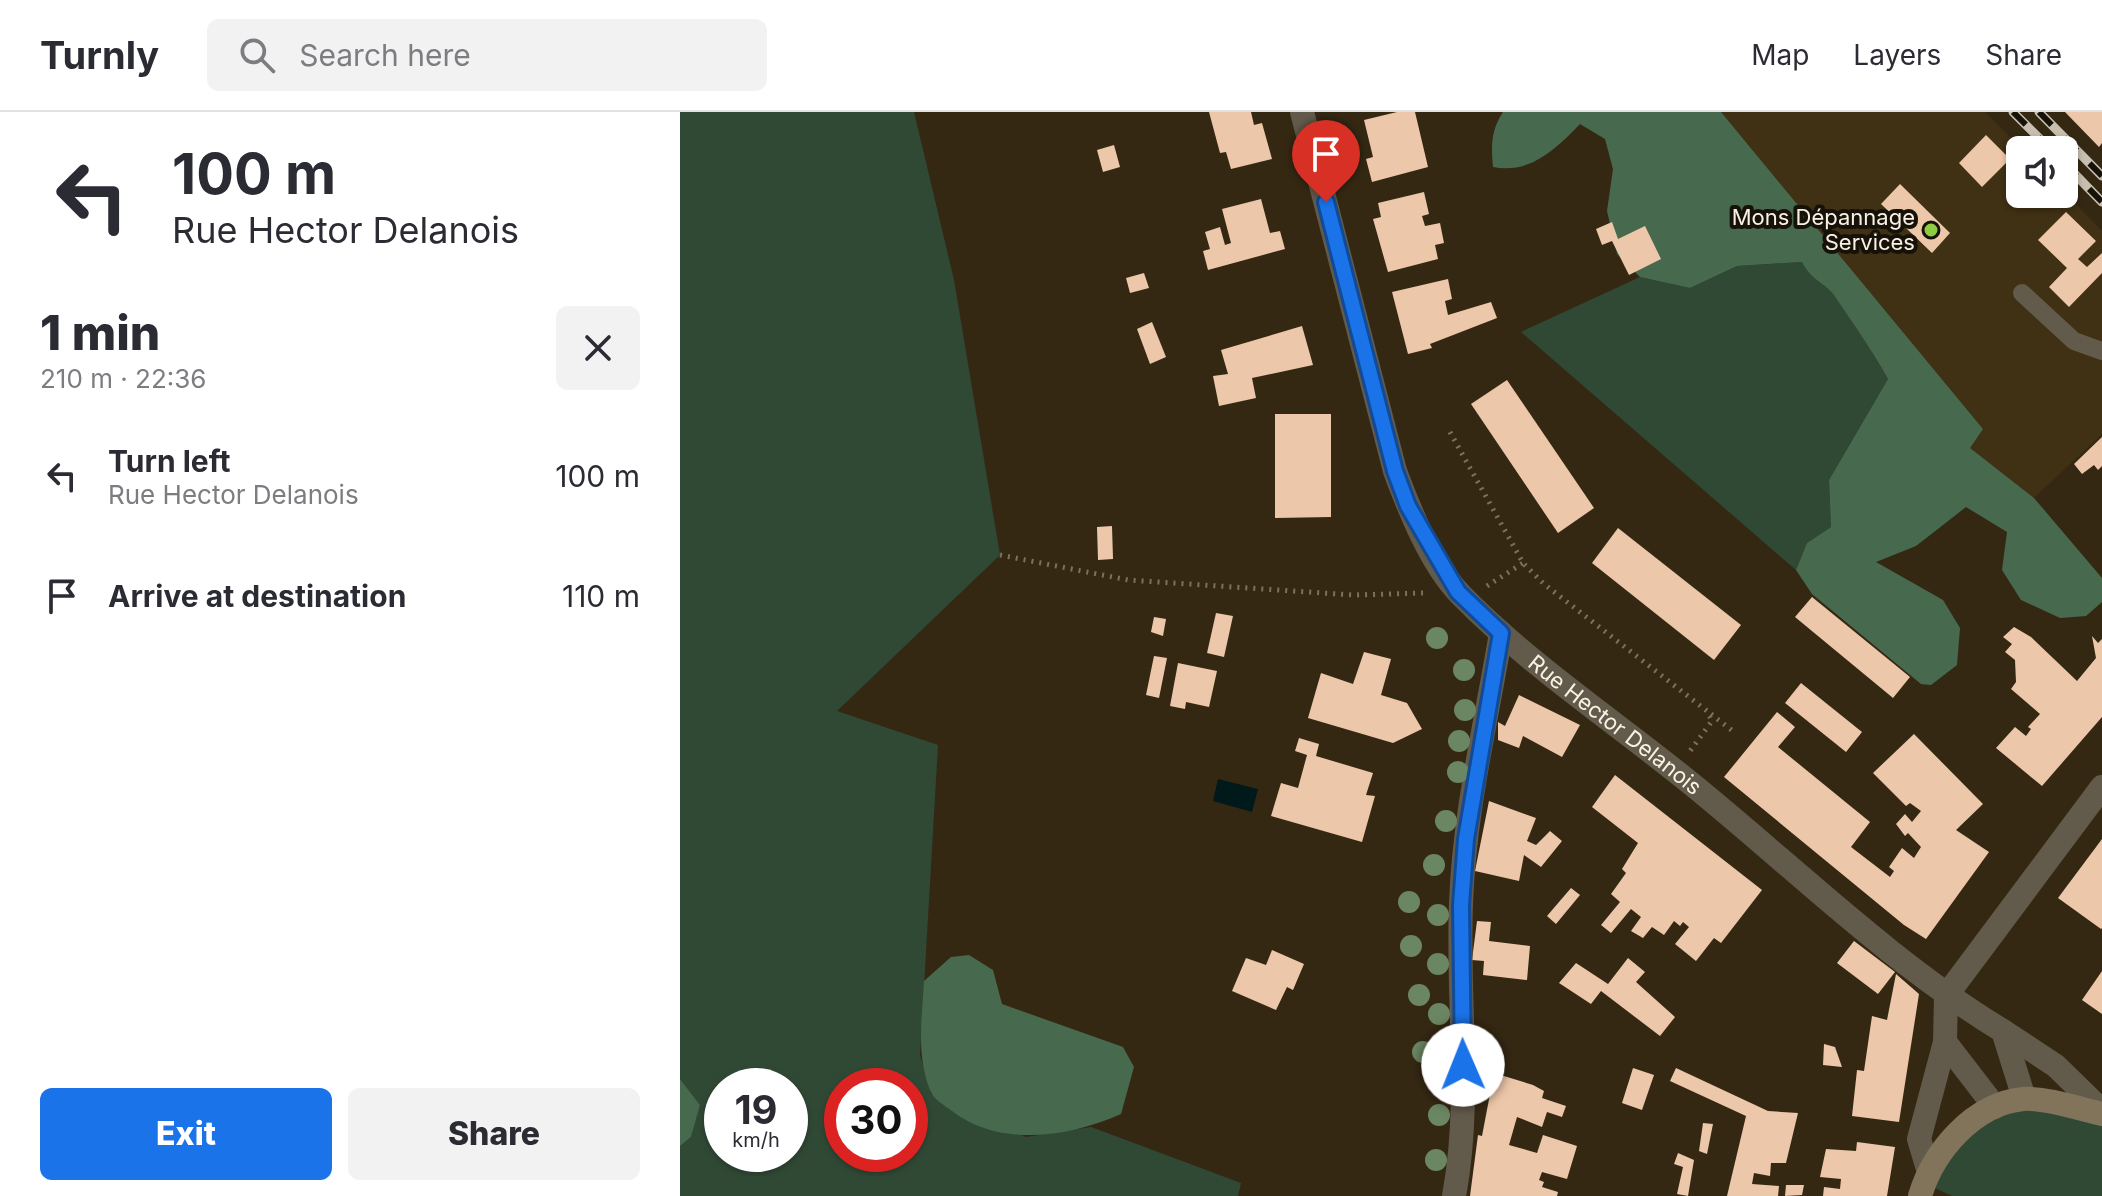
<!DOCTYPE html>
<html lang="en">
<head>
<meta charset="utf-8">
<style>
  :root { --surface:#fff; --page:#f2f2f3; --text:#2b2b33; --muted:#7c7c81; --line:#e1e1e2; --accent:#1a73e8 }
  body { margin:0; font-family:Inter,sans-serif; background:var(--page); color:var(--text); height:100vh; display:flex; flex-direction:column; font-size:30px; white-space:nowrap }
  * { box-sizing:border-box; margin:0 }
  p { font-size:26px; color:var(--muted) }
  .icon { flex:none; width:44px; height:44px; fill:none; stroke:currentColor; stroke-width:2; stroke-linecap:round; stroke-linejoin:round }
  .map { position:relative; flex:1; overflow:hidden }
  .sheet { display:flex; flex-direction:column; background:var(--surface); width:680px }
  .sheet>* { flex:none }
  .top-card { background:#fff; color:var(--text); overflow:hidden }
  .buttons { position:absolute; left:1326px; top:24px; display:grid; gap:16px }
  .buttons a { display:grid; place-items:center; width:72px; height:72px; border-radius:12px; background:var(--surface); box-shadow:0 2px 6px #0004; font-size:40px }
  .speed { position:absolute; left:24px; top:956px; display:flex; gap:16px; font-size:40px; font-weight:700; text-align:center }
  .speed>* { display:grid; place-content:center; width:104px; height:104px; border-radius:50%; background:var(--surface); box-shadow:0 2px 6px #0004; line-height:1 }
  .speed small { font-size:20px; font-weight:400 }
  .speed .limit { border:12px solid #d22; background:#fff; color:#111 }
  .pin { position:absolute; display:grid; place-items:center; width:68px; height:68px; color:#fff; margin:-82px -34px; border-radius:50% 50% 50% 0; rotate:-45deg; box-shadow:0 0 8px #0007 }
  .pin .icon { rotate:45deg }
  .me { position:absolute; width:88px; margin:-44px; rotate:359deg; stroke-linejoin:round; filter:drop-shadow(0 0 6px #0008) }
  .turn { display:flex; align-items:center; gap:28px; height:168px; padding:0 40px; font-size:36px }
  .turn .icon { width:104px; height:104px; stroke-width:2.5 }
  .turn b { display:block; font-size:56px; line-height:68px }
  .round { display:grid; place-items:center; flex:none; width:84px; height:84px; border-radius:12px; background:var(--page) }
  .headline { display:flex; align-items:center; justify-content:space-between; height:136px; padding:0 40px }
  h1 { font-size:48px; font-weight:800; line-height:60px }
  .cta { display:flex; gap:16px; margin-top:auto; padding:16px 40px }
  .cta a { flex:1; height:92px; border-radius:12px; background:var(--accent); color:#fff; font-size:32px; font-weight:800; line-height:92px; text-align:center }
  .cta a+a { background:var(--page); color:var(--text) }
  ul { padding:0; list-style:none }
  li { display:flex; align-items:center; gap:24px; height:120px; padding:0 40px }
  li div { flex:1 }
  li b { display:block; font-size:30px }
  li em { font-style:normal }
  header { display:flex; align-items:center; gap:48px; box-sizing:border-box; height:112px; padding:0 40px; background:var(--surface); border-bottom:2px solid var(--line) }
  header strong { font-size:38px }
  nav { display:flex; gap:44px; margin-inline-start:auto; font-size:28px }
  .search { width:560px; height:72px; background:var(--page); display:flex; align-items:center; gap:20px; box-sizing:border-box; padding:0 28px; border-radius:12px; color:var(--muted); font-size:30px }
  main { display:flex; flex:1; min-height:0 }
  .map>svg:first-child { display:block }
</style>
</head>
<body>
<header>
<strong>Turnly</strong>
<div class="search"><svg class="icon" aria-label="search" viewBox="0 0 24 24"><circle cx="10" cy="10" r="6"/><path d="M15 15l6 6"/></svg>Search here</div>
<nav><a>Map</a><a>Layers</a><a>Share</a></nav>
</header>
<main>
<section class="sheet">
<div class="top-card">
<div class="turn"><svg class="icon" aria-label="left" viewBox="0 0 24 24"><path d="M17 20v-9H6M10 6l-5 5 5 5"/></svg><div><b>100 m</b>Rue Hector Delanois</div></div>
</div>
<div class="headline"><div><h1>1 min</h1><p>210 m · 22:36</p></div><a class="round"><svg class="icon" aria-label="close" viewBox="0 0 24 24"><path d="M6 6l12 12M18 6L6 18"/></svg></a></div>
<ul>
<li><svg class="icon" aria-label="left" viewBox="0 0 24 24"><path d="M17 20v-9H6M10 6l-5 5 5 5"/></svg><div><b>Turn left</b><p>Rue Hector Delanois</p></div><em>100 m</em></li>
<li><svg class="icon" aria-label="arrive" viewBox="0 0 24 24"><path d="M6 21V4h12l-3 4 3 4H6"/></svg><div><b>Arrive at destination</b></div><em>110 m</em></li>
</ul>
<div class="cta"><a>Exit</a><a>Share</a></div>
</section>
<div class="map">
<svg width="1422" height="1084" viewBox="0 0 1422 1084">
  <rect width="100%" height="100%" fill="#352813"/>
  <polygon fill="#403014" points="1041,0 1305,0 1343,38 1340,82 1384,80 1422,119 1422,322 1354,386 1289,336 1303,317"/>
  <g fill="#304935" fill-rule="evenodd">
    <path d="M 0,0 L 234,0 L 274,168 L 320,443 L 157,599 L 258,633 L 240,943 L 251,982 L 346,1025 L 411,1015 L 561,1071 L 558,1084 L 0,1084 L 0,1034 L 11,1025 L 20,993 L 0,967 ZM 42,974 L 110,974 L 110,1042 L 42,1042 ZM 162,974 L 230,974 L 230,1042 L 162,1042 Z"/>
    <path d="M 1123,150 C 1133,171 1146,171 1157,186 C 1174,213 1192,238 1208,267 L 1149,368 L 1151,415 L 1127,431 L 1116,458 L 841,220 L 960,165 L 1010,176 L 1057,154 Z"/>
    <polygon points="1315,995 1422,1002 1422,1084 1272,1084 1244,1071"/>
  </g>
  <g fill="#476a4e">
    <path d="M 823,0 L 1041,0 L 1303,317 L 1290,336 L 1354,386 L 1422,466 L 1422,490 L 1406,504 L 1380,506 L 1341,488 L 1322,458 L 1327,420 L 1286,395 L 1236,434 L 1196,450 L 1263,488 L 1280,516 L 1277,553 L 1251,573 L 1241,572 L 1132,482 L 1116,458 L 1127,431 L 1151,415 L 1149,368 L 1208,267 C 1192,238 1174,213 1156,186 C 1147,171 1133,171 1122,150 L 1057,154 L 1010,176 L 960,165 L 937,142 L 927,99 L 933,57 L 925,27 L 900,12 C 875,38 850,62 813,55 C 811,34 811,18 823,0 Z"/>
    <path d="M 289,843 L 313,858 L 322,892 L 443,935 L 454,955 L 441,1002 C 389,1025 320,1036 272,999 C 264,993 253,987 250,978 C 236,943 242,906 244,869 L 271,845 Z"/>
    <polygon points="0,967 20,993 11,1025 0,1034"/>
  </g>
  <polygon fill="#00191a" points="538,667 578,677 572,700 533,689"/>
  <g fill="#edc7aa">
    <polygon points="529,0 571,0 574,13 582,11 592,47 551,57 546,40 540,41"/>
    <polygon points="717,0 735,0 748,55 692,70 686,47 693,45 684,8"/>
    <polygon points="1385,0 1422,0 1422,31 1419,35"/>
    <polygon points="1306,23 1330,47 1302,75 1279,51"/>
    <polygon points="434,33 440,55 423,60 417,38"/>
    <polygon points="1220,72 1270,121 1252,141 1201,92"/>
    <polygon points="744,80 749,102 742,104 745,114 760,111 764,131 755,133 758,147 708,160 693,107 701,105 698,91"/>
    <polygon points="581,87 590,121 600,119 605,137 528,158 523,139 530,137 525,120 540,115 545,133 551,131 542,97"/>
    <polygon points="1386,100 1416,129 1398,147 1407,155 1422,141 1422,161 1389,195 1369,175 1387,156 1358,128"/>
    <polygon points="932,110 938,127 965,114 981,147 949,163 932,129 922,133 916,117"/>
    <polygon points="464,161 469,176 450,181 446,166"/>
    <polygon points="768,167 772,187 765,189 768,203 811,190 817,206 750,232 752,236 728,242 712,180"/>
    <polygon points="472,210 486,245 470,252 457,217"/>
    <polygon points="622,214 633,253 572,266 576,286 539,294 533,264 548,262 541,238"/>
    <polygon points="827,268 914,396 878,421 791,292"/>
    <polygon points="595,302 651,302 651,405 595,406"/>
    <polygon points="1422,325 1422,354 1418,358 1414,353 1402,362 1394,352"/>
    <polygon points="432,414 433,447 418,448 417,415"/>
    <polygon points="938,416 1061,513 1034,548 912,451"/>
    <polygon points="1132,485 1230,565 1213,586 1115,505"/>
    <polygon points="536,501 553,504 544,545 527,541"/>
    <polygon points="474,505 486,507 483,524 471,520"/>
    <polygon points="1334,515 1351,525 1397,569 1416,546 1412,524 1418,531 1422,527 1422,605 1362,674 1316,636 1335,615 1346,624 1351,617 1348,615 1360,602 1331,577 1336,570 1335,548 1325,540 1332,532 1323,525"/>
    <polygon points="684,540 711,547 701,583 727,591 742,617 713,631 628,606 641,561 673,572"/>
    <polygon points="474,544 487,546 479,586 466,583"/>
    <polygon points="498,551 537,559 529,595 506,590 505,597 490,594"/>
    <polygon points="1121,571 1182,620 1166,640 1105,591"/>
    <polygon points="839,583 900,613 882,645 843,624 839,636 818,628 818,610 825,614"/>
    <polygon points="1097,600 1115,615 1098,635 1190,710 1171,735 1210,765 1214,759 1209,755 1222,736 1234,746 1241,735 1228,721 1225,724 1216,712 1225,702 1232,710 1241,699 1230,691 1226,694 1193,661 1234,622 1303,692 1276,718 1309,740 1246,827 1224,813 1044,665"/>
    <polygon points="619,626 639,632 636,644 693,661 686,683 695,684 682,730 591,704 601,671 618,676 627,643 615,639"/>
    <polygon points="935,663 1082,778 1041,831 1034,826 1016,849 995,832 1009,815 1003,810 1000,814 994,809 984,823 972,815 963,826 951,819 961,805 951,797 931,821 921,813 940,790 931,782 946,761 942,757 958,731 912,695"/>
    <polygon points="809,689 856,706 847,729 856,733 870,719 882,729 861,755 844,743 839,769 795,759"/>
    <polygon points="1422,727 1422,816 1421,817 1378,786"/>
    <polygon points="891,776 900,783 876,812 867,804"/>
    <polygon points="797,809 811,810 809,829 850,834 847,868 803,863 804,849 792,848"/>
    <polygon points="1174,829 1215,860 1198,882 1157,851"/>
    <polygon points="592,838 624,852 613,878 607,875 596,898 552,879 566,846 586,853"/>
    <polygon points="948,846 965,860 956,870 995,905 980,924 921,879 911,892 879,871 896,851 928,872"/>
    <polygon points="1422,859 1422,902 1402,888"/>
    <polygon points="1216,862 1239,882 1219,1010 1172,1004 1177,958 1184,959 1192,904 1207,908"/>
    <polygon points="1144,932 1155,935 1162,955 1143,953"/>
    <polygon points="953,956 974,963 962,998 942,991"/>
    <polygon points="996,956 1088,999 1118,1001 1106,1051 1091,1051 1090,1064 1074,1061 1072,1072 1099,1074 1098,1084 1047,1084 1066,1004 990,969"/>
    <polygon points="814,961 853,973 864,979 862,986 886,994 882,1005 867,1000 862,1015 837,1005 829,1033 857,1041 863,1023 897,1034 887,1067 862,1060 859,1068 864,1070 862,1075 878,1080 877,1084 790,1084 798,1023 802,1024"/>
    <polygon points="1023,1011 1033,1012 1027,1042 1019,1039"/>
    <polygon points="1177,1030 1215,1035 1207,1084 1143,1084 1144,1075 1160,1077 1161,1067 1140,1065 1146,1037 1176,1039"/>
    <polygon points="998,1041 1014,1048 1008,1084 997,1082 1003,1055 994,1052"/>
    <polygon points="1106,1073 1124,1073 1122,1083 1105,1084"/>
  </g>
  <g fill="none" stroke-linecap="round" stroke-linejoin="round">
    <g stroke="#7c715f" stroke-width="5" stroke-dasharray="2 6" stroke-linecap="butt">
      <polyline points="770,320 843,451 864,472 1027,599 1032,609 1010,639"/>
      <polyline points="320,443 448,468 673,483 745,481"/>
      <polyline points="807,474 843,451"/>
      <polyline points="1031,602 1054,620"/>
    </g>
    <polyline stroke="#625a4a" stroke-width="18" points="1342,181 1394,229 1422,239"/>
    <g stroke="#625a4a" stroke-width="24">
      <path id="s1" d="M 622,0 L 715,359 C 729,397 751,452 780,482 C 850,554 937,611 1014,674 C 1116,757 1211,851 1323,919 L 1344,986"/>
      <polyline points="1323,919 1376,954 1422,999"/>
      <polyline points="1265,930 1315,995"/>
      <polyline points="1248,1057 1239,1027 1265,930 1266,884 1422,675"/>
      <path d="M 774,1084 C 792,988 777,890 781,792 C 784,701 806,611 821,521"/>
    </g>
    <path stroke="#82745b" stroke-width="24" d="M 1240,1084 C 1253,1040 1293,992 1343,987 C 1363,985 1401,997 1422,1002"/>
    <defs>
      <g id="rail">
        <polyline points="1333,0 1371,38"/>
        <polyline points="1359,0 1422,64"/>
        <polyline points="1384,51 1422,90"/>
      </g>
    </defs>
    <use href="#rail" stroke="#c8bfb0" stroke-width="9"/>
    <use href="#rail" stroke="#171209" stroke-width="6" stroke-dasharray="18" stroke-linecap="butt"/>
  </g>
  <g fill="#6b8662">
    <circle cx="757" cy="526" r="11"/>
    <circle cx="784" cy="558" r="11"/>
    <circle cx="785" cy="598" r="11"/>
    <circle cx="779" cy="629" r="11"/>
    <circle cx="778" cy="660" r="11"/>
    <circle cx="766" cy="709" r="11"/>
    <circle cx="754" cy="753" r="11"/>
    <circle cx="729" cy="790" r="11"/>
    <circle cx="758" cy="803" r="11"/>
    <circle cx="731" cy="834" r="11"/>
    <circle cx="758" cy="852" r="11"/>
    <circle cx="739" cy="883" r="11"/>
    <circle cx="759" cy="902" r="11"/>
    <circle cx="743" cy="940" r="11"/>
    <circle cx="761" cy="955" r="11"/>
    <circle cx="759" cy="1003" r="11"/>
    <circle cx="756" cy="1048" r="11"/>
  </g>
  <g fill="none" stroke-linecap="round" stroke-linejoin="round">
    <defs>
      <polyline id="route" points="646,90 715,359 728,394 778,480 821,521 786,727 781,793 783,953"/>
    </defs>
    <use href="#route" stroke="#114b97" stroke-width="20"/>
    <use href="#route" stroke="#1a73e8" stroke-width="14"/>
  </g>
  <circle fill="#8ecd42" stroke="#171209" stroke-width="3" cx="1251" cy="118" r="8"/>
  <g text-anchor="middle" stroke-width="8" stroke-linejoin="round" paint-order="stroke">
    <g font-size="22" fill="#f9f1e4" stroke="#171209" text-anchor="end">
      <text x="1235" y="113">Mons Dépannage<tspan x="1235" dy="25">Services</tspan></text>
    </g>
    <g font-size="22" fill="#f9f1e4" stroke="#171209">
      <text dy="8" stroke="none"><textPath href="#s1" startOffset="714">Rue Hector Delanois</textPath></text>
    </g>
  </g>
</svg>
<div class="buttons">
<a><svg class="icon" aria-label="sound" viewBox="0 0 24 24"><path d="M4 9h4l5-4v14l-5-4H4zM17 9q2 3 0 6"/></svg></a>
</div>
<div class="speed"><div>19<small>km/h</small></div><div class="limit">30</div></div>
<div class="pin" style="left:646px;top:90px;background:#d93025"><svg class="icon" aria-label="arrive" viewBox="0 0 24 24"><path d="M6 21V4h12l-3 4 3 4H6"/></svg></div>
<svg class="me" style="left:783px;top:953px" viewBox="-20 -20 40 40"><circle r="19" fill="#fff"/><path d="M0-13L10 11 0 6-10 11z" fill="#1a73e8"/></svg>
</div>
</main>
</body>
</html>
